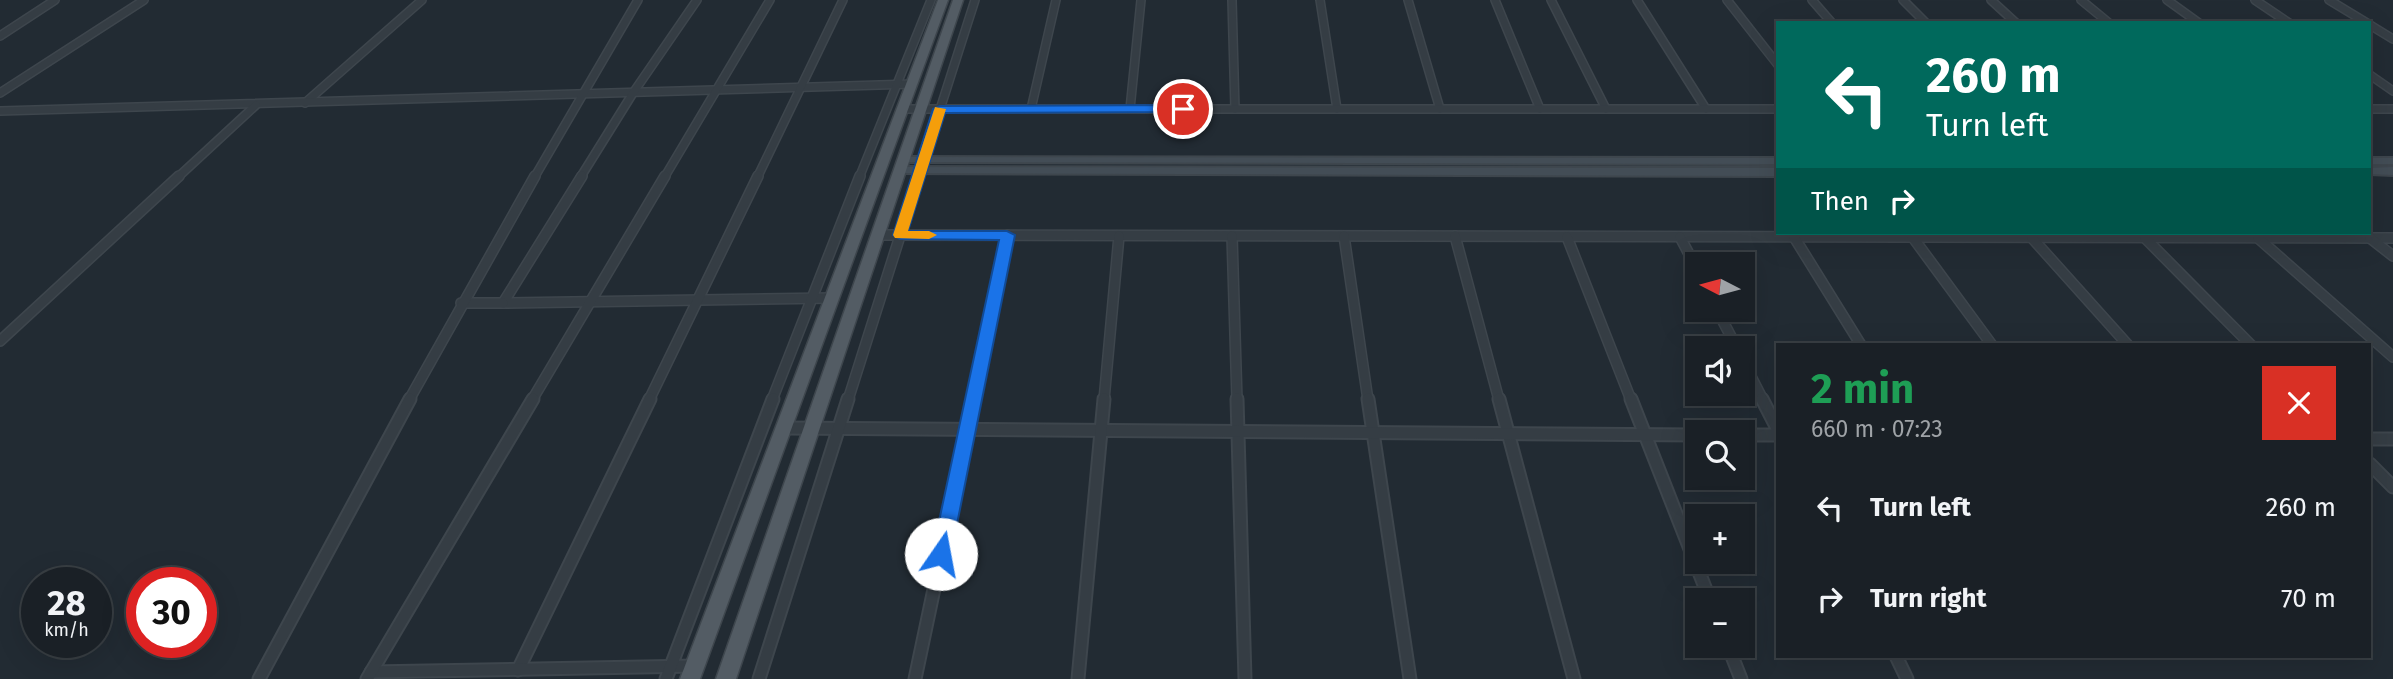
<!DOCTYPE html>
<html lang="en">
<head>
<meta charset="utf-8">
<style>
  :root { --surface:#1a2026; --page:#272d32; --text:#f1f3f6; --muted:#9fa3a7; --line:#383e43 }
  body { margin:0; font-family:"Fira Sans",sans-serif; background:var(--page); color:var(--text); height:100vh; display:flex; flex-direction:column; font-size:26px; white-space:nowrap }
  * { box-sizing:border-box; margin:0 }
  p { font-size:23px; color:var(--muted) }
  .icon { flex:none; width:38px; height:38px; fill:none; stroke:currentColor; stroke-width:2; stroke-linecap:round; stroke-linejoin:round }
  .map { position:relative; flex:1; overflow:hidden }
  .panel { position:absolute; left:1776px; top:343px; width:595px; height:315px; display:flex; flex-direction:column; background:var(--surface); border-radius:0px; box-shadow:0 7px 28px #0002,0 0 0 2px var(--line) }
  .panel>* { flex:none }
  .hud { position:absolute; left:1776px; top:21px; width:595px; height:214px; border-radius:0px; box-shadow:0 7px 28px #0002,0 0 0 2px var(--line); background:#00695c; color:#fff; overflow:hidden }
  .needle { width:46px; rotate:276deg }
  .tools { position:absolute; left:1685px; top:252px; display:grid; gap:14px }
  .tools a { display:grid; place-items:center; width:70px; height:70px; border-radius:0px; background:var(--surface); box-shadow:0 7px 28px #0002,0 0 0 2px var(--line); font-size:35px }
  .speed { position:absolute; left:21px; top:567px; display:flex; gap:14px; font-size:35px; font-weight:700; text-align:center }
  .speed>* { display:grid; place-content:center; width:91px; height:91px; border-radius:50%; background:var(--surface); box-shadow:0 7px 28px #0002,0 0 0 2px var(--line); line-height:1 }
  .speed small { font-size:18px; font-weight:400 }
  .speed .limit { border:10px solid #d22; background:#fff; color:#111 }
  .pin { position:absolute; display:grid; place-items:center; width:60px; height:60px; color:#fff; margin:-30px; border:4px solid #fff; border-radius:50%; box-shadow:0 2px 7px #0007 }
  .me { position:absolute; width:77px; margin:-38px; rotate:12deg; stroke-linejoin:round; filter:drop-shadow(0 0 5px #0008) }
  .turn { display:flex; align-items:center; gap:24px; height:147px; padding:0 35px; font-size:32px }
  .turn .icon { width:91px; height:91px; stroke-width:2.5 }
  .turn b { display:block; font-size:49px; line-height:60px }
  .then { display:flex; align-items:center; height:66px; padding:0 35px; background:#0003; gap:14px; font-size:26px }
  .round { display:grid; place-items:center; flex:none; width:74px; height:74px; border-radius:0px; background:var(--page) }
  .summary { display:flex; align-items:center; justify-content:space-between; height:119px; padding:0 35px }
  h1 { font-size:42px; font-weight:700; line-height:52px; color:#1e9e55 }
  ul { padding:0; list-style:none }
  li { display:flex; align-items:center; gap:21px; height:91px; padding:0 35px }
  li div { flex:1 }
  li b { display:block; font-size:26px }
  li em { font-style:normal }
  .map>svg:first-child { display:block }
</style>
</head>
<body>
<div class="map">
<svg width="2393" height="679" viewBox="0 0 2393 679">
  <rect width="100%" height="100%" fill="#222b33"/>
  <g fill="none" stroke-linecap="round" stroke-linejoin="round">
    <defs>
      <g id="street-far2">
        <polyline points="1232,0 1235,109"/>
        <polyline points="1320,0 1337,109"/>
        <polyline points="1408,0 1440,109"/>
        <polyline points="1495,0 1540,109"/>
        <polyline points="1551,0 1606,109"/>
        <polyline points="1637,0 1706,109"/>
        <polyline points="1727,0 1778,65"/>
        <polyline points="1812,0 1832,23"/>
        <polyline points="1903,0 1926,23"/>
        <polyline points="1991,0 2016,23"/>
        <polyline points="2081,0 2109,23"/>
        <polyline points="2167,0 2199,23"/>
        <polyline points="2255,0 2289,23"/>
        <polyline points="2329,0 2367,23"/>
        <polyline points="2370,25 2393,39"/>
        <polyline points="0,36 55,0"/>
        <polyline points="2370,75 2393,91"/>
        <polyline points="0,93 144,0"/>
        <polyline points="305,103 422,0"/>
        <polyline points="903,109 1778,109"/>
        <polyline points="1031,109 1056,0"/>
        <polyline points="1130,109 1141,0"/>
        <polyline points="2370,109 2393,109"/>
        <polyline points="0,111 913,84"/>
        <polyline points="177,178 256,105"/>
        <polyline points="534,178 638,0"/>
        <polyline points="580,178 633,93 697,0"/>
        <polyline points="664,178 770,0"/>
        <polyline points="757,178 843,0"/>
        <polyline points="859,178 931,0"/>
        <polyline points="918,178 975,0"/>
      </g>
      <g id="street-far1">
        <polyline points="582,176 503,303 831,298"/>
        <polyline points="878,235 2393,238"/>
        <polyline points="1911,235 1992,345"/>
        <polyline points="1232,236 1237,400"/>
        <polyline points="1344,236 1368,400"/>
        <polyline points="1455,236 1499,400"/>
        <polyline points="1567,237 1631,400"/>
        <polyline points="1680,237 1698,271"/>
        <polyline points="1794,237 1861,345"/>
        <polyline points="2032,238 2128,345"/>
        <polyline points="2145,238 2251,345"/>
        <polyline points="2258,238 2393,357"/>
        <polyline points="2370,238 2393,256"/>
        <polyline points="461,303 503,303"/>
        <polyline points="1717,310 1737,348"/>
        <polyline points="0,341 179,176"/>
        <polyline points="1743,361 1763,400"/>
        <polyline points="409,400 535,176"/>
        <polyline points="532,400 665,176"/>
        <polyline points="649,400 758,176"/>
        <polyline points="772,400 860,176"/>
        <polyline points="848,400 919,176"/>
        <polyline points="973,400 1008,235"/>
        <polyline points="1104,400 1119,236"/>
      </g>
      <g id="street">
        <polyline points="1237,399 1245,679"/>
        <polyline points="1368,399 1410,679"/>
        <polyline points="1499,399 1574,679"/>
        <polyline points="1631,399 1710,600"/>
        <polyline points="1762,399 1778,430"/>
        <polyline points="784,428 1698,435"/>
        <polyline points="1743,435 1778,435"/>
        <polyline points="2370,439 2393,439"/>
        <polyline points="2370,464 2393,487"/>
        <polyline points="1728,646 1741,679"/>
        <polyline points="1896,656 1907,679"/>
        <polyline points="518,670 650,399"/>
        <polyline points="371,672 695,666"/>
        <polyline points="259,679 410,399"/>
        <polyline points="367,679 533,399"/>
        <polyline points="666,679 773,399"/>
        <polyline points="759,679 848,399"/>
        <polyline points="915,679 974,399"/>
        <polyline points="1078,679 1104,399"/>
      </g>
      <g id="secondary">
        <polygon points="904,157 1778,158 1778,164 900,162 900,158"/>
        <rect x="2370" y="158" width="23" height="6"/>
        <polygon points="901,167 1778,168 1778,176 897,173 895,171"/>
        <polygon points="2393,167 2393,175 2370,174 2370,168"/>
      </g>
      <g id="primary">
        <polygon points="938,0 948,0 700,679 680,679"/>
        <polygon points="953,0 963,0 736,679 716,679"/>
      </g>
    </defs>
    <use href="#street-far2" stroke="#3e464d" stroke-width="10"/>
    <use href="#street-far1" stroke="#3e464d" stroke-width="12"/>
    <use href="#street" stroke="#3e464d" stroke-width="15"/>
    <use href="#secondary" stroke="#3e464d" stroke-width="4"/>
    <use href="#primary" stroke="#3e464d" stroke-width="3"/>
    <use href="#street-far2" stroke="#353d44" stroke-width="7"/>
    <use href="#street-far1" stroke="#353d44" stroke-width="9"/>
    <use href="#street" stroke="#353d44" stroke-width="11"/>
    <use href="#secondary" fill="#434d56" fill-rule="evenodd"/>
    <use href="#primary" fill="#535c64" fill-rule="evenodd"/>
  </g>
  <polygon fill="#1a73e8" stroke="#114b97" stroke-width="2" points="1183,105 1187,107 1187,112 945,113 908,231 1007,231 1015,235 951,554 941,561 935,559 932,554 999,240 900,239 893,235 933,109 940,106"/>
  <polygon fill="#f59e0b" points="935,107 946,109 908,231 929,231 937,235 929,239 895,238 893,235"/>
</svg>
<div class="tools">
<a><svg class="needle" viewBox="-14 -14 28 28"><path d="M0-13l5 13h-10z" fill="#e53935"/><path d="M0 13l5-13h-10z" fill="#9fa3a7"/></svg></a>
<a><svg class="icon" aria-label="sound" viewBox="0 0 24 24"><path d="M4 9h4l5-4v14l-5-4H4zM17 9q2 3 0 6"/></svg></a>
<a><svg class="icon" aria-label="search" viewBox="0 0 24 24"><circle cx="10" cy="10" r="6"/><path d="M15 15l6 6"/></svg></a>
<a>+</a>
<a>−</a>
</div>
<div class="speed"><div>28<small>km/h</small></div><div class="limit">30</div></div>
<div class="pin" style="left:1183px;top:109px;background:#d93025"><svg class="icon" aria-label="arrive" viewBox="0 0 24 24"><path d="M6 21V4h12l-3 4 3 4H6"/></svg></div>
<svg class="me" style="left:941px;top:554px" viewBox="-20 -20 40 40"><circle r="19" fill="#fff"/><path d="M0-13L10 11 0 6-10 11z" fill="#1a73e8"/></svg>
<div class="hud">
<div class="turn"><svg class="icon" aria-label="left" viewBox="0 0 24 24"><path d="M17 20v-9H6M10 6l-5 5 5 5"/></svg><div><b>260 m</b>Turn left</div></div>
<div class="then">Then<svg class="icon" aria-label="right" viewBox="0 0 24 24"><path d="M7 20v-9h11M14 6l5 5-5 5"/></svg></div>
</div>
<section class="panel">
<div class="summary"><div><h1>2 min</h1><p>660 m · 07:23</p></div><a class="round" style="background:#d93025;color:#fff"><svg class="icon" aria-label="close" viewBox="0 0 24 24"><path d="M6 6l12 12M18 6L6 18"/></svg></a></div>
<ul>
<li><svg class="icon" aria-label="left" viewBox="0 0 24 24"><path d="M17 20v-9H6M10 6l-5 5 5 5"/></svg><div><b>Turn left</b></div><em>260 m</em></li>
<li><svg class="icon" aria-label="right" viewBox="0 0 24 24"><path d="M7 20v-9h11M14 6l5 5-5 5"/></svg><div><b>Turn right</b></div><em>70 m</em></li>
</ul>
</section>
</div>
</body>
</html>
